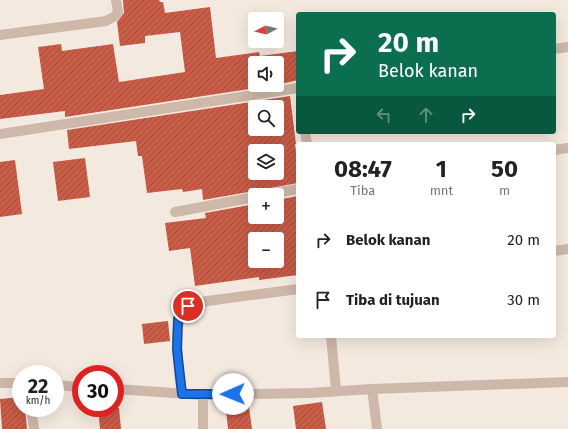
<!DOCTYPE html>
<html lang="id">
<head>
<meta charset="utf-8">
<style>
  :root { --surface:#fff; --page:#f2f2f2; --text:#222; --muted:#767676 }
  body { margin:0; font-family:"Fira Sans",sans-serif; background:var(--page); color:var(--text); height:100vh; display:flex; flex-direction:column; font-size:15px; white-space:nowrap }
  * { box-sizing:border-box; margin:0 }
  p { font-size:13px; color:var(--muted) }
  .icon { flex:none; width:22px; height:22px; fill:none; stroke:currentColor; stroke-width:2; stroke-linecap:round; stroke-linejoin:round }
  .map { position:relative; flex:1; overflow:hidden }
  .side { position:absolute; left:296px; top:142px; width:260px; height:196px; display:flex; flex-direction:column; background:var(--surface); border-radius:4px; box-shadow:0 4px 16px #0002 }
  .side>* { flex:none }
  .hud { position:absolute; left:296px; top:12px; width:260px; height:122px; border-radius:4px; box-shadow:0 4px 16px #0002; background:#0b6e4f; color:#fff; overflow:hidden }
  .needle { width:26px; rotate:263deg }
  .tools { position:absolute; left:248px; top:12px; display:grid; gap:8px }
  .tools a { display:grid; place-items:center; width:36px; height:36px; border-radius:4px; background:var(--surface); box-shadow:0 4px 16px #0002; font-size:20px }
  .speed { position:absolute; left:12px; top:365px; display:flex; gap:8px; font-size:20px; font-weight:700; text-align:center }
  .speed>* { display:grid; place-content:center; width:52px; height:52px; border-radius:50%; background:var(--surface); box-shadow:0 4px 16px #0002; line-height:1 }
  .speed small { font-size:10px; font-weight:400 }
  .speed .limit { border:6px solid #d22; background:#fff; color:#111 }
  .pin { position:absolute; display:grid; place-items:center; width:34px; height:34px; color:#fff; margin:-17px; border:2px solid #fff; border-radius:50%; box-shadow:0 1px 4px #0007 }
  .me { position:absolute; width:44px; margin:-22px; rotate:269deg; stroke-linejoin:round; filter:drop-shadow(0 0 3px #0008) }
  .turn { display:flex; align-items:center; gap:14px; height:84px; padding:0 16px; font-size:18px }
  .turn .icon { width:52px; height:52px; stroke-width:2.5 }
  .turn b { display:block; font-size:28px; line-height:34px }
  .lanes { display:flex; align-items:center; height:38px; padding:0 16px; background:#0003; justify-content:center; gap:20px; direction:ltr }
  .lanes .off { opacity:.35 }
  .eta { display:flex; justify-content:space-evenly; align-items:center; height:68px; text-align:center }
  .eta b { font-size:24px; font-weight:700; line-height:28px }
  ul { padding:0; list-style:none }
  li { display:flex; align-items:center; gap:12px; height:60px; padding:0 16px }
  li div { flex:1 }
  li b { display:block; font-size:15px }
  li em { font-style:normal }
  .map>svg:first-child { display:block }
</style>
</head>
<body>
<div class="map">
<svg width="568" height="429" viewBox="0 0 568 429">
  <defs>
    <pattern id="building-hatch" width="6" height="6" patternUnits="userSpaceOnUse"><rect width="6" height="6" fill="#ca5d48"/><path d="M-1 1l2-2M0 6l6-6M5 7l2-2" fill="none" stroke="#a54d3c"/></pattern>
  </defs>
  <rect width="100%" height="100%" fill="#f4e9df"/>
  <g fill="url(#building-hatch)" fill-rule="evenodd">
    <polygon points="123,0 159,0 160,2 163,2 165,13 210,7 216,58 259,52 260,56 298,51 298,80 277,85 277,63 255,63 255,85 275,85 65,117 65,111 0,119 0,95 44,89 38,47 61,44 62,51 113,44 119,82 185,72 180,32 145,36 145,43 120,46 117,22 124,13"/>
    <path d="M 290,96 L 296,144 L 295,144 L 298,167 L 298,183 L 265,189 L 260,193 L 254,191 L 203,200 L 202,189 L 183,192 L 182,189 L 147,193 L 142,156 L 138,156 L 136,141 L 69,149 L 67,130 ZM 255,107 L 277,107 L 277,129 L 255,129 ZM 255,151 L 277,151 L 277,173 L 255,173 Z"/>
    <polygon points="85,158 90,197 58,201 53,162"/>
    <polygon points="15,160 22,214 0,217 0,162"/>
    <path d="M 298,196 L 298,275 L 259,280 L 259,277 L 195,286 L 190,248 L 169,251 L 165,223 L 206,218 L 205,213 L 255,204 L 255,217 L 277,217 L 277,200 ZM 255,239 L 277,239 L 277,261 L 255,261 Z"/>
    <polygon points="168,321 170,341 144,344 142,324"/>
    <polygon points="21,397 21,408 25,408 27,429 2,429 0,399"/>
    <polygon points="322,402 326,429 296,429 293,406"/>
    <polygon points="249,407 252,429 228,429 226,410"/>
    <polygon points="98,408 119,408 121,429 100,429"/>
  </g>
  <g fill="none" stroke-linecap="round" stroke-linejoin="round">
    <g stroke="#cdb8aa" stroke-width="10">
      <polyline points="0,35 106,21 115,16 118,12 116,0"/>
      <polyline points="554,49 568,47"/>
      <polyline points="305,132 307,144"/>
      <polyline points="0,134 298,88"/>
      <polyline points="554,150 568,148"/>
      <polyline points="266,195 298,189"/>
      <polyline points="175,212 255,197"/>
      <polyline points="554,251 568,249"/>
      <polyline points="331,336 336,390"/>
      <polyline points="0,383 21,383"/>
      <polyline points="55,385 81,387"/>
      <polyline points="115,389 203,395 310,393 372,389 568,382"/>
      <polyline points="372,389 377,429"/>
      <path d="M 182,394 C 179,376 172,324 184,311 C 188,305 194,304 200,302 L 298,289"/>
      <polyline points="203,395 203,429"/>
      <polyline points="31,408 34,429"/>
    </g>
  </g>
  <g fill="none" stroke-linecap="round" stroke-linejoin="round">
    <defs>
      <polyline id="route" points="188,306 183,311 178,319 177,349 182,394 233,394"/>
    </defs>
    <use href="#route" stroke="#114b97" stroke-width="10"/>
    <use href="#route" stroke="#1a73e8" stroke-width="7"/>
  </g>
</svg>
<div class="tools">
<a><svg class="needle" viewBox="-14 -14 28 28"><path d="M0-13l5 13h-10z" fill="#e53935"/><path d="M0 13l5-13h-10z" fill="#767676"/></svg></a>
<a><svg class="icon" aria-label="sound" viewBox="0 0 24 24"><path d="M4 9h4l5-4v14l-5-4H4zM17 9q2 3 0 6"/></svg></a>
<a><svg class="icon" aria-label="search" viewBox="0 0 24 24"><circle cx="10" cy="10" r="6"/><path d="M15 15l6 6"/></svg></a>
<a><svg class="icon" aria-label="layers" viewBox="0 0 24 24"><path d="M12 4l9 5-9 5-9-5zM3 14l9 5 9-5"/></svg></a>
<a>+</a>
<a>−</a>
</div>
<div class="speed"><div>22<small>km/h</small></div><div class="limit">30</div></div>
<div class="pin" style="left:188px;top:306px;background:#d93025"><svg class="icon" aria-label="arrive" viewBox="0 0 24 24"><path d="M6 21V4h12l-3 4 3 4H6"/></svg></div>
<svg class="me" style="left:233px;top:394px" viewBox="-20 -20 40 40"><circle r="19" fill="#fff"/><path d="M0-13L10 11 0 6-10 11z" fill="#1a73e8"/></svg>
<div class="hud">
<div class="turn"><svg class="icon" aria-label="right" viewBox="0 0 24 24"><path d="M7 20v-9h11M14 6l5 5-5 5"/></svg><div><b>20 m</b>Belok kanan</div></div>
<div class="lanes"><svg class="icon off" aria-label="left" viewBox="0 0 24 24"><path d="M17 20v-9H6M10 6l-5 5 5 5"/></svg><svg class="icon off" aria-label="ahead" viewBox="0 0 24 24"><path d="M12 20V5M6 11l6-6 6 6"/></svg><svg class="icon" aria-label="right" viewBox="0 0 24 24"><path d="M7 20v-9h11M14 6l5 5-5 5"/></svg></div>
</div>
<section class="side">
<div class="eta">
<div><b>08:47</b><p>Tiba</p></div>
<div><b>1</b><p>mnt</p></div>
<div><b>50</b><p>m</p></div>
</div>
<ul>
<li><svg class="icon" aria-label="right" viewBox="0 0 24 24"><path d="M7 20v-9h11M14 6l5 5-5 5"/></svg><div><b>Belok kanan</b></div><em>20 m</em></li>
<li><svg class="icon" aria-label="arrive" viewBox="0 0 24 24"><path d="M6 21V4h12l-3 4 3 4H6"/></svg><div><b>Tiba di tujuan</b></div><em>30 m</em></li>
</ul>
</section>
</div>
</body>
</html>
